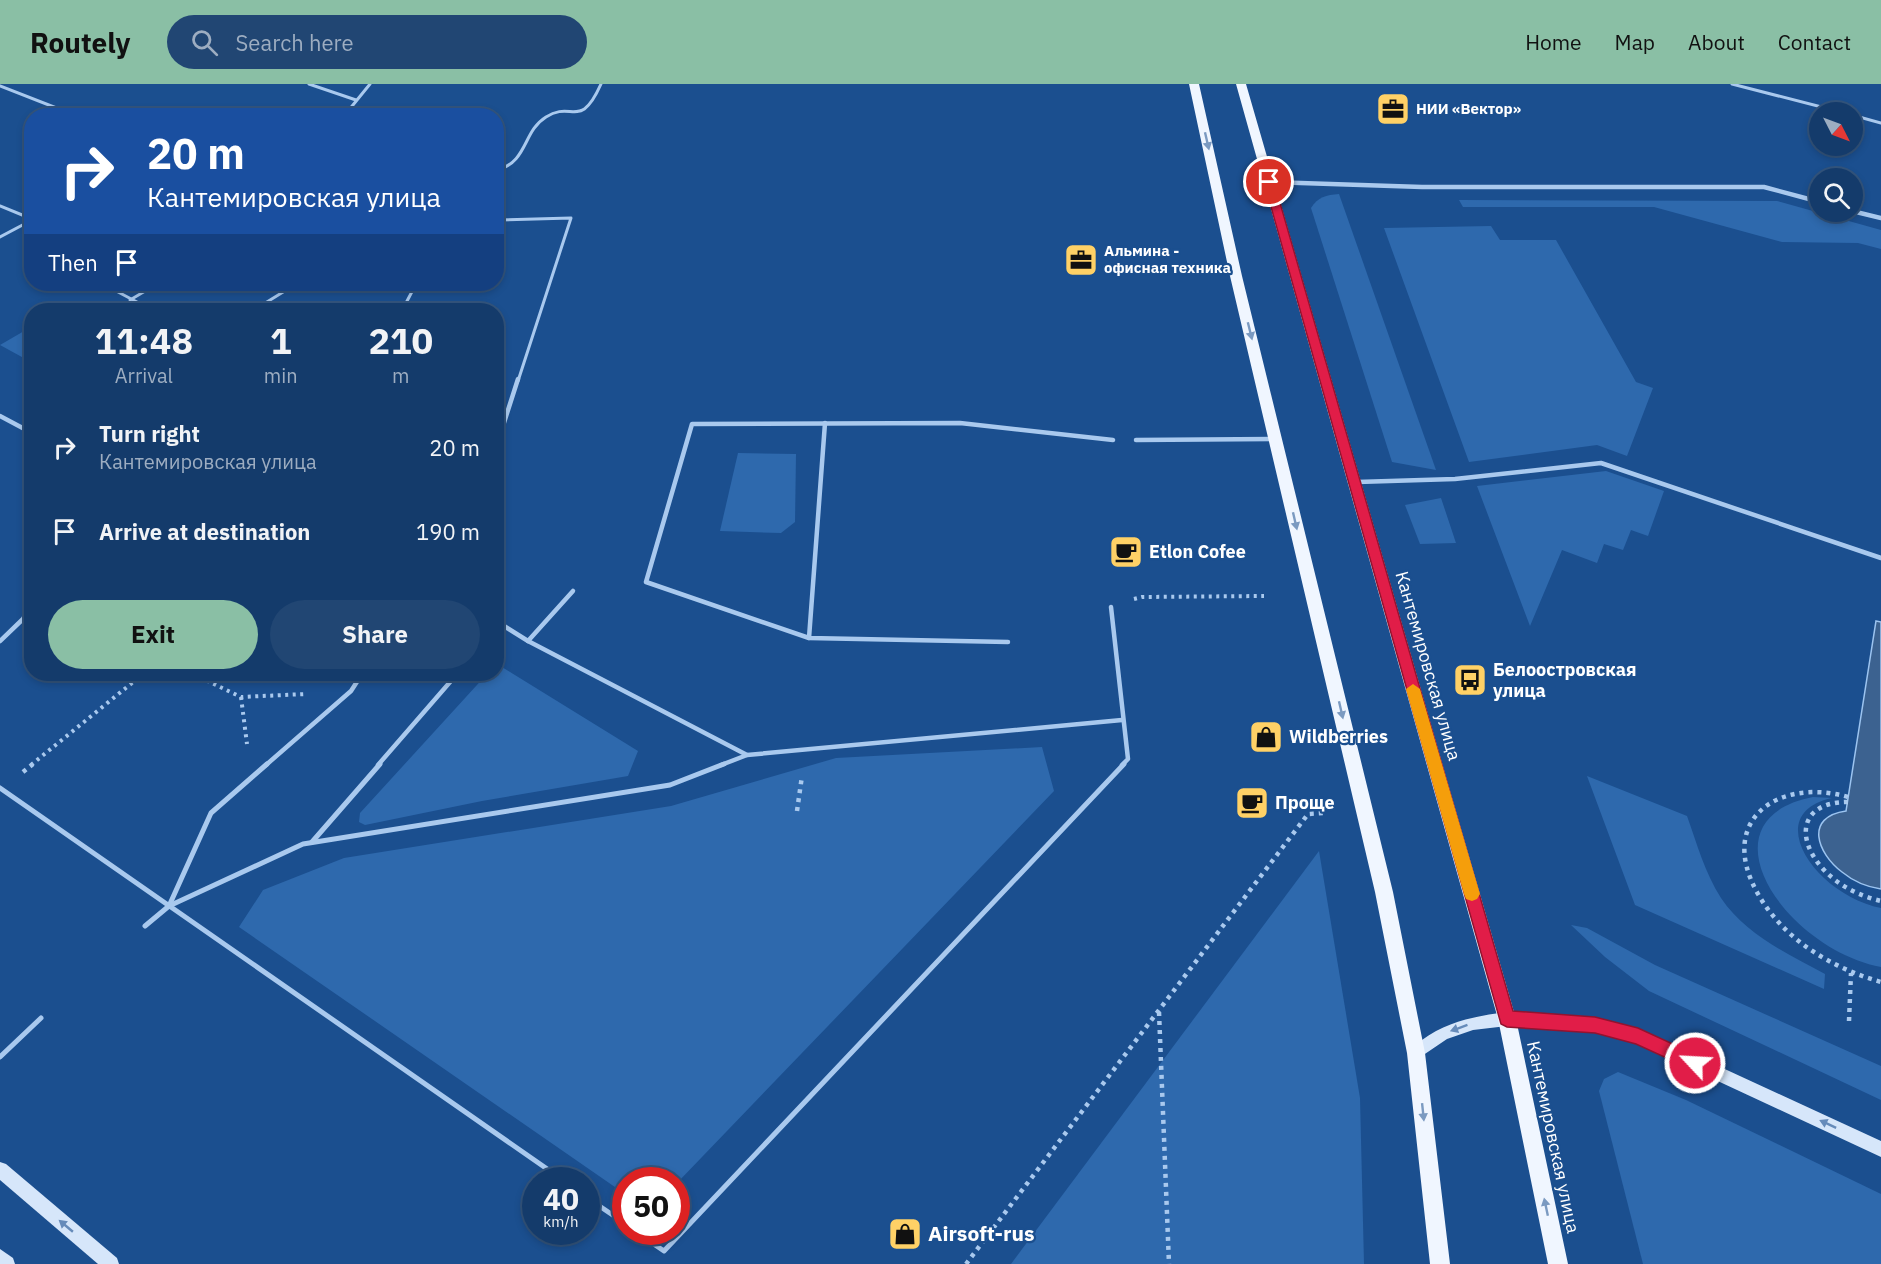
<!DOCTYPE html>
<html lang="en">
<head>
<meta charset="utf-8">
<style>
  :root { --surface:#143b6b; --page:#214673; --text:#f1f3f6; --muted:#9dadc1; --line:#33557e; --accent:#8abfa5 }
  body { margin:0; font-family:"IBM Plex Sans",sans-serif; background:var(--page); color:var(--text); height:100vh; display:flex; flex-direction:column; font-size:22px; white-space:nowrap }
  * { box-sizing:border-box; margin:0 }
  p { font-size:20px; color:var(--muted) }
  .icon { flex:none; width:33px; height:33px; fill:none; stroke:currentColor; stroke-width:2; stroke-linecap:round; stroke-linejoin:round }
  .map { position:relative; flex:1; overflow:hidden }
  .side { position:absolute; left:24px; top:219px; width:480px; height:378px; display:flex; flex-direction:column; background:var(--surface); border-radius:24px; box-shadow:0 3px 9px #0003,0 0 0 2px var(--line) }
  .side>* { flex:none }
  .guide { position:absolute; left:24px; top:24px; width:480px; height:183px; border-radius:24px; box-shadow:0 3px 9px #0003,0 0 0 2px var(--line); background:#1a4fa0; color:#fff; overflow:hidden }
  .needle { width:39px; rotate:132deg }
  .buttons { position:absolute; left:1809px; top:18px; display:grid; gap:12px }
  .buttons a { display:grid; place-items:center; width:54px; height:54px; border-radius:50%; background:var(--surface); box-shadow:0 3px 9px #0003,0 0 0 2px var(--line); font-size:30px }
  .speed { position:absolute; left:522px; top:1083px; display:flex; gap:12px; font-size:30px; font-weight:700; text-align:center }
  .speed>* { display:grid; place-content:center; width:78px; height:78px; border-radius:50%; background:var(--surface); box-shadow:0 3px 9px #0003,0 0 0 2px var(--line); line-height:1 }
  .speed small { font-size:15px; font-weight:400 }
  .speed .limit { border:9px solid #d22; background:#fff; color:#111 }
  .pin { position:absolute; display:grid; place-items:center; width:51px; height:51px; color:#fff; margin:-26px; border:3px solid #fff; border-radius:50%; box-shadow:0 2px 6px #0007 }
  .me { position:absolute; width:66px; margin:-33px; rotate:295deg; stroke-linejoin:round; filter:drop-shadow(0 0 4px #0008) }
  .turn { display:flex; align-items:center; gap:21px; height:126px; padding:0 24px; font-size:27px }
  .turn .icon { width:78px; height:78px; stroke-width:2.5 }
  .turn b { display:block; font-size:42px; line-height:51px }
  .then { display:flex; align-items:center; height:57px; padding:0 24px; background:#0003; gap:12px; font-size:22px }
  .eta { display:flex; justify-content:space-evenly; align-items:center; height:102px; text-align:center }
  .eta b { font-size:36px; font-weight:700; line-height:42px }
  .cta { display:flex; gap:12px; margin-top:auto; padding:12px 24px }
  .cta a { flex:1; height:69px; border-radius:36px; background:var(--accent); color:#111; font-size:24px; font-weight:700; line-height:69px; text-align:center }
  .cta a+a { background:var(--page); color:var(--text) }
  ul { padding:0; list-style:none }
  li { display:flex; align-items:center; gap:18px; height:84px; padding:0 24px }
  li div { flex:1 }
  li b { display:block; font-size:22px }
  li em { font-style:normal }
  header { display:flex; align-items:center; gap:36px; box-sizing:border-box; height:84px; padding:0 30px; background:var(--accent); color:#111 }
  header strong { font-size:28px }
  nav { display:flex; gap:33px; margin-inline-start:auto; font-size:21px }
  .search { width:420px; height:54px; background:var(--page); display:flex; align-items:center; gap:15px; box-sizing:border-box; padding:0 21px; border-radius:33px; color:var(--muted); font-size:22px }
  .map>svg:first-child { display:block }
</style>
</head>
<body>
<header>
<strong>Routely</strong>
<div class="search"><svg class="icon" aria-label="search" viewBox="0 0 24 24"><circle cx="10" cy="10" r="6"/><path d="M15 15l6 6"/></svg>Search here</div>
<nav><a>Home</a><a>Map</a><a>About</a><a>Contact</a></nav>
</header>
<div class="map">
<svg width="1881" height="1180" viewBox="0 0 1881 1180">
  <rect width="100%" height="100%" fill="#1b4f8f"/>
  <g fill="#2e69ad">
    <path d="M 1339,110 L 1436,386 L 1392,378 L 1311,124 C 1318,113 1326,111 1339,110 Z"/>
    <polygon points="1459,116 1777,117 1881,146 1881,165 1858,159 1782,158 1654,123 1463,123"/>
    <polygon points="1491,142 1500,156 1556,156 1636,298 1653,304 1627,372 1597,361 1469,378 1384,144"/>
    <polygon points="31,243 31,278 0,261"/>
    <polygon points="738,369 796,370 795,438 781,449 720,447"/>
    <polygon points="1606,387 1664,407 1648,452 1631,446 1623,466 1604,460 1597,479 1562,466 1530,542 1477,402"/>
    <polygon points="1441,414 1456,459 1420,460 1405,421"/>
    <polygon points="497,580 638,667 628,692 482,717 365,741 359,738 360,729 487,590 496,590"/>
    <polygon points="1042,663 1054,707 677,1099 676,1096 626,1096 625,1110 239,843 263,806 344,774 671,722 836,674"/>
    <path d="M 1587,692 L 1687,732 C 1697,760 1705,789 1721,814 C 1745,850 1788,870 1825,890 L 1824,905 L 1635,821 Z"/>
    <path d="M 1813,713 L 1832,714 C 1782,725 1794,766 1824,794 C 1839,808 1860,820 1881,824 L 1881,883 C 1849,877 1817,858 1794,835 C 1749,790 1736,728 1813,713 Z"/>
    <polygon points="1319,767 1360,1014 1364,1180 1011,1180"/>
    <polygon points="1571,841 1587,844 1655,881 1881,982 1881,1016 1649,907 1605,873"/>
    <polygon points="1618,988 1686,1016 1881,1110 1881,1180 1643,1180 1599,1007 1604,995"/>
  </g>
  <path fill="#3c6290" stroke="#9cc4f0" stroke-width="1.5" d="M 1876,537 L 1881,538 L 1881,805 C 1867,803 1853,797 1842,788 C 1817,769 1804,733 1846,727 Z"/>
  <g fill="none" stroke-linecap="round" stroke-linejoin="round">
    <polyline stroke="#a9c9ee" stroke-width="3" stroke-dasharray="2 3" stroke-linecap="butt" points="151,32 158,28"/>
    <g stroke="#a9c9ee" stroke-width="4" stroke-dasharray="3 4.5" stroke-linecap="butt">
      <polyline points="1134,515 1142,513 1264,512"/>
      <polyline points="193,590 241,613 306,610"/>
      <polyline points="241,613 247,660"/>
      <polyline points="31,681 143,590"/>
    </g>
    <g stroke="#a9c9ee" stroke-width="4.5" stroke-dasharray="4 5" stroke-linecap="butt">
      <polyline points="23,688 33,680"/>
      <path d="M 1848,713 C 1778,693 1716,736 1758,810 C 1784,856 1832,884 1881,898"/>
      <path d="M 1848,718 C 1799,718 1795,755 1824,786 C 1839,802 1860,812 1881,817"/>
      <polyline points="797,727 802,692"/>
      <polyline points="1159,928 1169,1180"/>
      <polyline points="1849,937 1851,889"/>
      <polyline points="966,1180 1308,730 1323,729"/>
    </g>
    <g stroke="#a9c9ee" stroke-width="3">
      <polyline points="309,0 356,16"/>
      <polyline points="1732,0 1841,28"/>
      <polyline points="0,2 77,32"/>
      <polyline points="1852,31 1881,39"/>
      <polyline points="344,32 370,0"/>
      <path d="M 496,87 C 529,77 522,48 546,33 C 572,16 580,47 601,0"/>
      <polyline points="0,122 32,135"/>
      <polyline points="496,136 571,134 518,297"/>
      <polyline points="0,153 32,136"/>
      <polyline points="103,200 152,226"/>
      <polyline points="130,216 157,200"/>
      <polyline points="406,219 416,200"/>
      <polyline points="254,226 296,200"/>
    </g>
    <g stroke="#a9c9ee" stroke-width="4.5">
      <polyline points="0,332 32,349"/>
      <polyline points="496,352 501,348 518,295"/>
      <polyline points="1136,356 1273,355"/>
      <polyline points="1357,398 1455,395 1601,379 1881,474"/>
      <polyline points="1111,523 1128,675 1122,681"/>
      <polyline points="496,537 528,557 747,671 1122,636"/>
      <polyline points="809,554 825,339"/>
      <polyline points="0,557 23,535 32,518"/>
      <polyline points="528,557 573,507"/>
      <polyline points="1008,558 809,554 646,498 692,340 960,339 1113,356"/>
      <polyline points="266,681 351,607 362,590"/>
      <polyline points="378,681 457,590"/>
      <polyline points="721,681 747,671"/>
    </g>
    <g stroke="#a9c9ee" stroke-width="5">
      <polyline points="0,704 563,1096"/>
      <polyline points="312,758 380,680"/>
      <polyline points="169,822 211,729 267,680"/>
      <polyline points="145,842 169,822 303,760 670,701 724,680"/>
      <polyline points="0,973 41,934"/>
      <polyline points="586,1113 626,1140"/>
      <polyline points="636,1148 664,1167 1124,680"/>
    </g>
    <g stroke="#a9c9ee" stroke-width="4.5">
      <polyline points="1269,98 1422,103 1764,103 1820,118"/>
      <polyline points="1852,127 1881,134"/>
    </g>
    <g fill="#d6e6fa" fill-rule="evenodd">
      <path d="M 1507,928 L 1595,934 L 1638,945 L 1881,1057 L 1881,1073 L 1636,959 L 1595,948 L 1507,942 L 1473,946 L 1447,955 L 1416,976 L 1411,974 L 1409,969 C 1411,963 1416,960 1422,956 C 1448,937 1476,932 1507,928 Z"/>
      <polygon points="0,1078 6,1080 117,1174 119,1180 98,1180 0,1096"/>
      <polygon points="0,1165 13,1174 15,1180 0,1180"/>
    </g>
    <g fill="#f0f6ff" fill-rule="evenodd">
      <polygon points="1189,0 1199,0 1242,192 1393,808 1425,969 1450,1180 1430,1180 1407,969 1375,808 1230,192"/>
      <polygon points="1236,0 1246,0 1516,935 1568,1180 1548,1180 1498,935"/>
    </g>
  </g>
  <defs><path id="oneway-solid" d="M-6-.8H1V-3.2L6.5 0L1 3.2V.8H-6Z" transform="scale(1.5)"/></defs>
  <g fill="#7b9ac1">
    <use href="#oneway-solid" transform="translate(1207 57) rotate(77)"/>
    <use href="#oneway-solid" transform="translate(1250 247) rotate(76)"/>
    <use href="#oneway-solid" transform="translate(1295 437) rotate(77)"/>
    <use href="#oneway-solid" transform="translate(1341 626) rotate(77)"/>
    <use href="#oneway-solid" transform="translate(1423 1028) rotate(84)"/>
    <use href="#oneway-solid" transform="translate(1546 1123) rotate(-102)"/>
  </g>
  <g fill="#668bba">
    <use href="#oneway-solid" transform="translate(1459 944) rotate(160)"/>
    <use href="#oneway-solid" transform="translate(1828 1040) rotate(-155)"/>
    <use href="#oneway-solid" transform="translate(66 1142) rotate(-140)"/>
  </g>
  <polygon fill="#e11d48" stroke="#92132f" stroke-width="1.5" points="1269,95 1274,98 1513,927 1595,933 1638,944 1701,973 1703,979 1701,985 1695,987 1636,960 1595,949 1507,943 1501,940 1264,98"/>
  <polygon fill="#f59e0b" points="1413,600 1420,605 1480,810 1477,815 1472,817 1466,815 1464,810 1406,605"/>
  <defs>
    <symbol id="office-square" viewBox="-11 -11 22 22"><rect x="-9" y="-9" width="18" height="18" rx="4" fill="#ffd166" stroke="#1b4f8f"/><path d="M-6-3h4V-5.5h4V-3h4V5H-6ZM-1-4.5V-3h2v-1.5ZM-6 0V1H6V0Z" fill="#111"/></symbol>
    <symbol id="cafe-square" viewBox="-11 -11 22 22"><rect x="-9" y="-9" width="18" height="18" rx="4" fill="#ffd166" stroke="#1b4f8f"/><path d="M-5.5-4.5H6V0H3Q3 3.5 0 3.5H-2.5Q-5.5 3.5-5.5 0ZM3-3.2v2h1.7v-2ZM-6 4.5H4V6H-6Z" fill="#111"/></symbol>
    <symbol id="bus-square" viewBox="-11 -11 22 22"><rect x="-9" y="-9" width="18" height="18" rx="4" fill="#ffd166" stroke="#1b4f8f"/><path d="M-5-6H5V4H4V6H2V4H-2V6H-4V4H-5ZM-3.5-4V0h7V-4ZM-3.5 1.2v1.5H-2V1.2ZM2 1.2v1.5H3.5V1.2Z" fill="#111"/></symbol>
    <symbol id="shop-square" viewBox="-11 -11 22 22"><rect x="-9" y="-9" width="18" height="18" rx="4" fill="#ffd166" stroke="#1b4f8f"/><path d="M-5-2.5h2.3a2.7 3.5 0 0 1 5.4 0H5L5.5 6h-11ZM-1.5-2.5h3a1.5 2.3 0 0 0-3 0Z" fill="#111"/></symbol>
  </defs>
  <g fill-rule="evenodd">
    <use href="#office-square" x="1374" y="6" width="38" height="38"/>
    <use href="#office-square" x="1062" y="157" width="38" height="38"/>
    <use href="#cafe-square" x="1107" y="449" width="38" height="38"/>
    <use href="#bus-square" x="1451" y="577" width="38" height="38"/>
    <use href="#shop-square" x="1247" y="634" width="38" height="38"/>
    <use href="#cafe-square" x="1233" y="700" width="38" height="38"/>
    <use href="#shop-square" x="886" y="1131" width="38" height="38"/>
  </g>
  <g text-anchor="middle" stroke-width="4.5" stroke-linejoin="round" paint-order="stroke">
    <g font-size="15" font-weight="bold" fill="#fff" stroke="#1b4f8f" text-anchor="start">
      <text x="1416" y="30">НИИ «Вектор»</text>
      <text x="1104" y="172">Альмина -<tspan x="1104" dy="17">офисная техника</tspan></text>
    </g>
    <g font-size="18" font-weight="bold" fill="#fff" stroke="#1b4f8f" text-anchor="start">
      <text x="1149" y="474">Etlon Cofee</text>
      <text x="1493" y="592">Белоостровская<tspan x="1493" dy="21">улица</tspan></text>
      <text x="1289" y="659">Wildberries</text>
      <text x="1275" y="725">Проще</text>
    </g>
    <g font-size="18" fill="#fff" stroke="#1b4f8f">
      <text transform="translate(1428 582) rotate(74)" y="6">Кантемировская улица</text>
      <text transform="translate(1553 1053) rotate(78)" y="6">Кантемировская улица</text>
    </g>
    <g font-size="21" font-weight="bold" fill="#fff" stroke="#1b4f8f" text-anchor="start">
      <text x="928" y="1157">Airsoft-rus</text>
    </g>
  </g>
</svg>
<div class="buttons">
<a><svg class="needle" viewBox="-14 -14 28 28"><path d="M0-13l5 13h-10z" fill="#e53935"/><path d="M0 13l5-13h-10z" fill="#9dadc1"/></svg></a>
<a><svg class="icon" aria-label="search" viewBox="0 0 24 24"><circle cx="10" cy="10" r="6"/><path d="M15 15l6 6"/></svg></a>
</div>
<div class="speed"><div>40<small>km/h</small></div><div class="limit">50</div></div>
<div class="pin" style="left:1269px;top:98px;background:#d93025"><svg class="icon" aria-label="arrive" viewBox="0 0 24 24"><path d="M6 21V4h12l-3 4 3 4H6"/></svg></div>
<svg class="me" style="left:1695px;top:979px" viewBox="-20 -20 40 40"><circle r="17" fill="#e11d48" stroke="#fff" stroke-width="3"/><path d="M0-11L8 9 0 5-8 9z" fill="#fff"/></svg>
<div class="guide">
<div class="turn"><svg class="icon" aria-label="right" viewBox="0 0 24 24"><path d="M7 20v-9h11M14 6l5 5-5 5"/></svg><div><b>20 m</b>Кантемировская улица</div></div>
<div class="then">Then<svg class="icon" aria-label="arrive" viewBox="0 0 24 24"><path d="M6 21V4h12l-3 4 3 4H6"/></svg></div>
</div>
<section class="side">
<div class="eta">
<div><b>11:48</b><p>Arrival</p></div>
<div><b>1</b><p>min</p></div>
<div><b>210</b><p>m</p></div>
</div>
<ul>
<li><svg class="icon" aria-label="right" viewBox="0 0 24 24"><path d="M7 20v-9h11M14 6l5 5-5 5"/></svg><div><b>Turn right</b><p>Кантемировская улица</p></div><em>20 m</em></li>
<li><svg class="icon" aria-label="arrive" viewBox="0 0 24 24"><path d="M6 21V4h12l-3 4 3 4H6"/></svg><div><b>Arrive at destination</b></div><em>190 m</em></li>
</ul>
<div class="cta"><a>Exit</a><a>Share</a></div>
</section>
</div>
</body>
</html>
